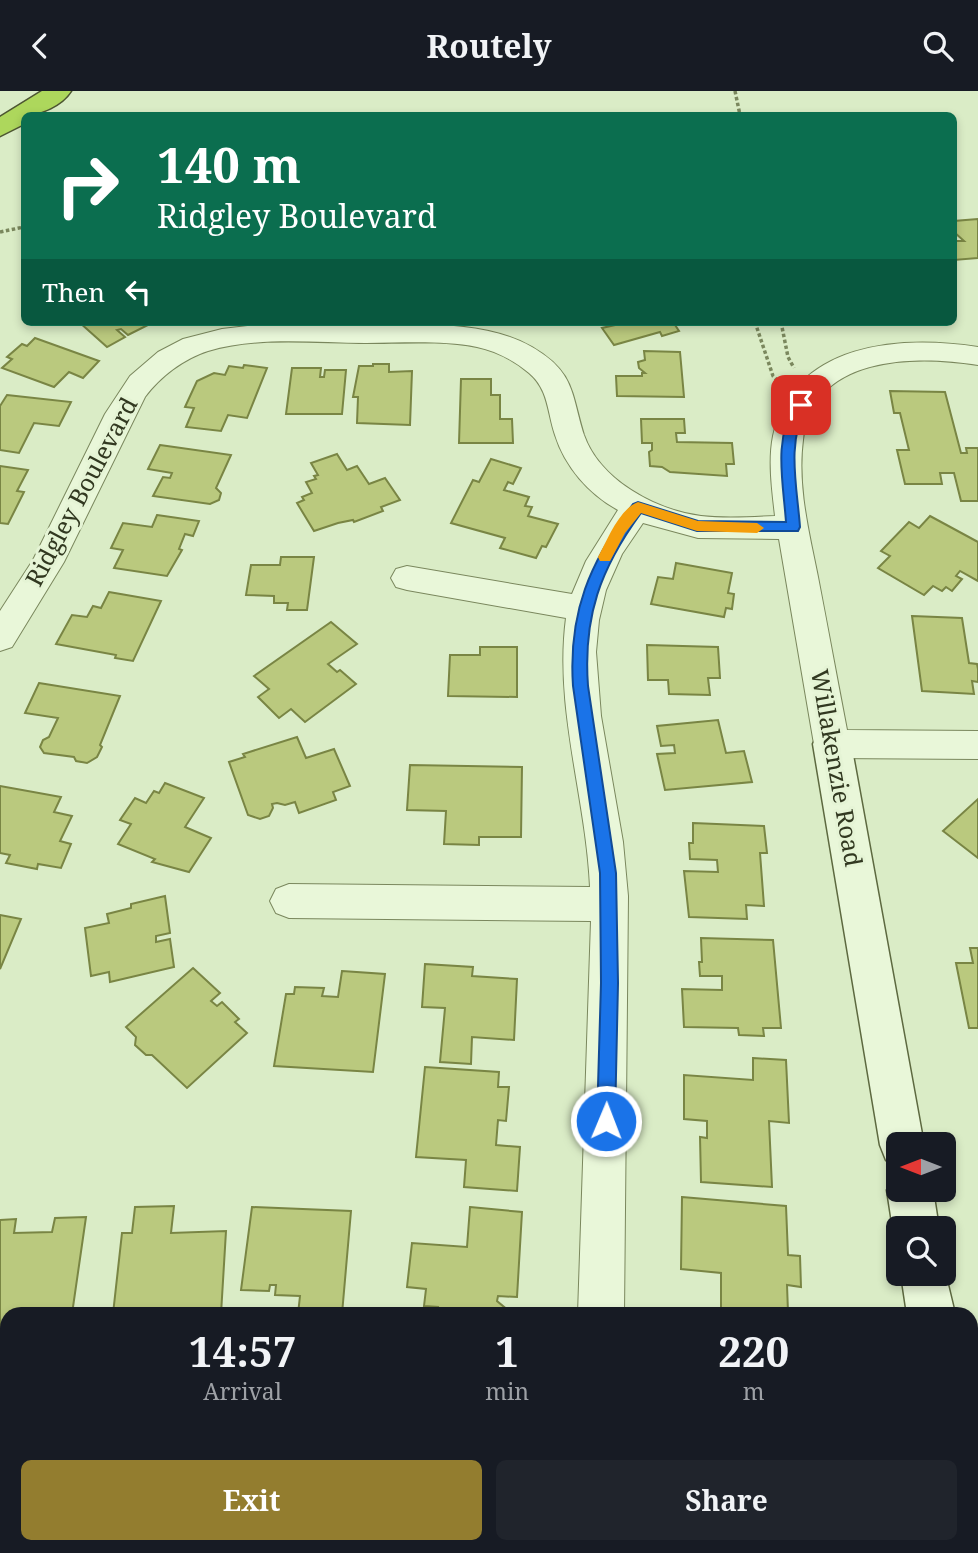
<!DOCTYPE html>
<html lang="en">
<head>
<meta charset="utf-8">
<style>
  :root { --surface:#171b24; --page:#20242c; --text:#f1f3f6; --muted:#9ea1a6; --accent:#937d2f }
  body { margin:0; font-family:"Noto Serif",serif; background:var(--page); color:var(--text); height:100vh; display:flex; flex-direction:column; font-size:26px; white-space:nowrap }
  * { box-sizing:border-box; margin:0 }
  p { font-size:23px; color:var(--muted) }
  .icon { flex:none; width:38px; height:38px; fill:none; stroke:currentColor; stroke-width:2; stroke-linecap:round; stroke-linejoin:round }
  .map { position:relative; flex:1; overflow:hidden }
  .sheet { position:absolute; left:0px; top:1216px; width:978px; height:247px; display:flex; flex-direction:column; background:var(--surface); border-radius:21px 21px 0 0; box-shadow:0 4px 10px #0003 }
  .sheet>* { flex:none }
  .top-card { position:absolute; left:21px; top:21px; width:936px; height:214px; border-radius:10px; box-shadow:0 4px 10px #0003; background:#0b6e4f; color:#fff; overflow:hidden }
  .needle { width:46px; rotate:270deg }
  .controls { position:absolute; left:886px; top:1041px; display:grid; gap:14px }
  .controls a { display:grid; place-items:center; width:70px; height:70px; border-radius:10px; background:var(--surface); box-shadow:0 4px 10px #0003; font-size:35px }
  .pin { position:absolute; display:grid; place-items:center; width:60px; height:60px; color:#fff; margin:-30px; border-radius:14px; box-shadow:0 4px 10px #0006 }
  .me { position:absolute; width:77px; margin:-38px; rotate:1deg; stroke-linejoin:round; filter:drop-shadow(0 0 5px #0008) }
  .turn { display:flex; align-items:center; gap:24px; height:147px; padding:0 21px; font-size:32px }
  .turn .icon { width:91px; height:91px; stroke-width:2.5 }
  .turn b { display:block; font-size:49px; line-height:60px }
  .then { display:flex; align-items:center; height:66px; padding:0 21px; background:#0003; gap:14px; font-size:26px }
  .eta { display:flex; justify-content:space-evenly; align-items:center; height:119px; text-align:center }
  .eta b { font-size:42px; font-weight:700; line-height:49px }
  .button { display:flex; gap:14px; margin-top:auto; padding:14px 21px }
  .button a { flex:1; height:80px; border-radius:10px; background:var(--accent); color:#fff; font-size:28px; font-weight:700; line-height:80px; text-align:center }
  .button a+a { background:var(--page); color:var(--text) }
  header { display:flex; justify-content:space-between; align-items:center; height:91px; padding:0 21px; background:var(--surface); font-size:32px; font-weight:700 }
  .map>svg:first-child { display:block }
</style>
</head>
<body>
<header><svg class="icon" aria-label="back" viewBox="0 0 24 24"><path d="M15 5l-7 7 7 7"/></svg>Routely<svg class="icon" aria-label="search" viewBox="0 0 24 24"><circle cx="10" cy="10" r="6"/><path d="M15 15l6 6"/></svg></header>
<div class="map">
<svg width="978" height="1462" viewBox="0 0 978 1462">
  <rect width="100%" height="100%" fill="#daecc6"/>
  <g fill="#bac97e" stroke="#798544" stroke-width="2">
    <polygon points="978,128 978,167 954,169 954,150 964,150 954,141 954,130"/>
    <polygon points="79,231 151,231 152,232 128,244 121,238 117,239 125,246 107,256"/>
    <polygon points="613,231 673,231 679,240 662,245 660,241 614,254 602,237 615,234"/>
    <polygon points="35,247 99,270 83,287 69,281 54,296 2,277 12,268 7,266 22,253 27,255"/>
    <polygon points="644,260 680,261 684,306 617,305 616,285 642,285 642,282 645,282 639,277 638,271 645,269"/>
    <polygon points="373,273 389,273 389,281 412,280 410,334 357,332 358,306 353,306 359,275 373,275"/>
    <polygon points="244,274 267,277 247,327 228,324 221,340 186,336 194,317 185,316 197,290 214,282 225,284 229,275 243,277"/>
    <polygon points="292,277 321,277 320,286 324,286 325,279 346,279 342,323 286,323"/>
    <polygon points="461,288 491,288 491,304 500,304 500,328 512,328 513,352 459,352"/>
    <polygon points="890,300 945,301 961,362 967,362 966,357 978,357 978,410 961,410 954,382 940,382 942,393 905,393 897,359 909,359 900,322 894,322"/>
    <polygon points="7,304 71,311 59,335 34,332 19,362 0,359 0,315"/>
    <polygon points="641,328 684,328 685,342 676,342 677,351 732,352 734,373 726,373 727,385 670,381 662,376 650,375 649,361 652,359 652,352 642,352"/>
    <polygon points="160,354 231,364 216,397 221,402 219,409 210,413 153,405 163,386 170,387 172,382 148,378"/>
    <polygon points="337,363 347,379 357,375 369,393 385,387 400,409 381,416 383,420 354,431 353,429 338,432 314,440 297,412 304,409 302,406 312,402 306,391 316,388 314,385 318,384 311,372"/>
    <polygon points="491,368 521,377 513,393 508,391 504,399 529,406 525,415 532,416 528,425 558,433 546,456 542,455 536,467 500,457 505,447 451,432 473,389 479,391"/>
    <polygon points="0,375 28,379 17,400 24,401 8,433 0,432"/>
    <polygon points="157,424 199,430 193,445 185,443 179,458 182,459 167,485 114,477 123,459 111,457 123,432 152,436"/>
    <polygon points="930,425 978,451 978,490 960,480 956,485 962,488 952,500 946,496 942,500 933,495 924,504 878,477 890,465 881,460 909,431 919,437"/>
    <polygon points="281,466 314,466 307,519 287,519 288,512 274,512 274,505 246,504 251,474 280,474"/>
    <polygon points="676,472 732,482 728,502 734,503 732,518 726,517 724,526 651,513 658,486 673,488"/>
    <polygon points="109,501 161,510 133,570 115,567 116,564 56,553 72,524 87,526 93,515 101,517"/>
    <polygon points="912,525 962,527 969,572 977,573 978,578 978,591 972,590 974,603 922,600"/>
    <polygon points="331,531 357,553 328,573 337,581 340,579 356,593 305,631 291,618 279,627 258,606 269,598 254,585"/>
    <polygon points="647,554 718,556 720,587 708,587 710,604 669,603 668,589 648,589"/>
    <polygon points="480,556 517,556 517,606 448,605 450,564 480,564"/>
    <polygon points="39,592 120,605 100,654 102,656 97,666 87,672 76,670 74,666 44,662 40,656 43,649 49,646 58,627 25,622"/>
    <polygon points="718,629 726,662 744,660 752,691 665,699 657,663 675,662 674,654 661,655 657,635"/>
    <polygon points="297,646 306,667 334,658 350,695 333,701 336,709 299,722 295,711 285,714 277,712 272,713 273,717 269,725 260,728 248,724 229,671 245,666 243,663"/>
    <polygon points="410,674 522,676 521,746 479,746 479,754 444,753 446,720 407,719"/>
    <polygon points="165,692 204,707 185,736 211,747 189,781 152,771 155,768 118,753 131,733 120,729 135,707 146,712 154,700 159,702"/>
    <polygon points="0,695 61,706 54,721 72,725 60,750 71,753 61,777 38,773 37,778 6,772 10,764 0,762"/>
    <polygon points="978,708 978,767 943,740"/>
    <polygon points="693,732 764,735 767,762 760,762 764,815 746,814 747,828 689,826 684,780 718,781 717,769 690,768 689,752 693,752"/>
    <polygon points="165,805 170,842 156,845 156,851 170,848 174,876 110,891 109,881 91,885 85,837 109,832 107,823 131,817 131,813"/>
    <polygon points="0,824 21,828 0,878"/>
    <polygon points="701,847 773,849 781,937 763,937 764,945 739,944 738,937 684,936 682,898 722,899 722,885 700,885 699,871 702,871"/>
    <polygon points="970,857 978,857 978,937 969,937 956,872 973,872"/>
    <polygon points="425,873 473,876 472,885 517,888 514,949 472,946 471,973 440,971 445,917 422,916"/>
    <polygon points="193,877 220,902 211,910 217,915 222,911 239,928 235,931 247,942 187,997 152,964 146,964 135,954 136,946 126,936"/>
    <polygon points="342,880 385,883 373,981 274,975 286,903 294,903 295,896 324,897 322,905 338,906"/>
    <polygon points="753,967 786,969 789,1032 769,1030 772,1096 701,1091 700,1046 707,1047 707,1030 684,1028 684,984 753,989"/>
    <polygon points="425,976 499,981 498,996 509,996 506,1030 498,1029 496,1054 520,1056 517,1100 464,1096 466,1069 416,1066"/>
    <polygon points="682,1106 786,1115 788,1164 800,1165 801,1196 787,1194 788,1221 804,1223 721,1223 721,1182 681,1178"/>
    <polygon points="174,1115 171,1142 226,1140 221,1223 113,1223 122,1142 132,1142 135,1116"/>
    <polygon points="252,1116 351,1120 342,1223 298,1223 300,1205 275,1204 276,1194 270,1194 269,1200 241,1199"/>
    <polygon points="470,1116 522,1121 517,1206 498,1205 497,1210 509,1220 509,1223 437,1223 438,1216 424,1215 426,1198 407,1196 412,1152 467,1156"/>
    <polygon points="86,1126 72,1223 20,1223 20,1219 10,1220 7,1223 7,1234 0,1235 0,1129 16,1128 14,1142 52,1141 55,1127"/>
    <rect x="107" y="1456" width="68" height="6"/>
    <polygon points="246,1456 299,1456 299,1462 245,1462"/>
    <polygon points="321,1456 352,1456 352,1462 312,1462 321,1461"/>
    <rect x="504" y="1456" width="41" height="6"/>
    <polygon points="791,1456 860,1456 861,1462 792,1462"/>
  </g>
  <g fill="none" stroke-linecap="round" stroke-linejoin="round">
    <defs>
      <g id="street">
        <path d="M 264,233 C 300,232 335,234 371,234 C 424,234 484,229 532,256 C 575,281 571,302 584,344 C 600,389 655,419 701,425 C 726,428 751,426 775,425 C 772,399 768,370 773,345 C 794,251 901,244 978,256 L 978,274 C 915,264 813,264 803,349 C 797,395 809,441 818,486 C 828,537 837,588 847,639 L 978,640 L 978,668 L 832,667 L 819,663 L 814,653 L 779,448 L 698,447 L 643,432 L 622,463 L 606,499 L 599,529 L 596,561 L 601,625 L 623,751 L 628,805 L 624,1223 L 578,1223 L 591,830 L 289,827 L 276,822 L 270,810 L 276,798 L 289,793 L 590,796 C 586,706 554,618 566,527 L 407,499 L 396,496 L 391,487 L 396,478 L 407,475 L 572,503 L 586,470 L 618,419 C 589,403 565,376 555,344 C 547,321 549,299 529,282 C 515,270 496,260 477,256 C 441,249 403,252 366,252 C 315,252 258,245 208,260 C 183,268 160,286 145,306 L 64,471 L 12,556 L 0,560 L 0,520 L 33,469 L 105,323 L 130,285 L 158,261 L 183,248 L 222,238 Z"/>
        <rect x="0" y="1323" width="7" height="48"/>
      </g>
      <g id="secondary">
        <polygon points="832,638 845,642 851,653 924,1054 898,1054 898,1074 886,1069 880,1054 813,653 819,642"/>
        <polygon points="898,1081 898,1099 933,1099 939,1138 898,1138 898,1150 893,1138 887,1099 894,1083"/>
        <polygon points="943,1173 955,1223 907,1223 901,1183 943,1183"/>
        <polygon points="971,1428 978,1431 978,1462 947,1462 946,1456 971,1456"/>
      </g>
      <path id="highway" d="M 42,0 L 71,0 C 62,14 41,24 24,24 L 24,33 L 0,45 L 0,26 Z"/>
    </defs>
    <use href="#street" stroke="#7a875d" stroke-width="2"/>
    <use href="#secondary" stroke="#5d6940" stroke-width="3"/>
    <use href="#highway" stroke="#4c5531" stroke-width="3"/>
    <g stroke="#7a875d" stroke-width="3.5" stroke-dasharray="3.5 2.5" stroke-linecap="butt">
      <polyline points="735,0 740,24"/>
      <polyline points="0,141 24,136"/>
      <polyline points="755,231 773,285 779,291"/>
      <polyline points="781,231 788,266 794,277"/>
    </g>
    <use href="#street" fill="#e9f7d9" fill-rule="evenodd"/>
    <use href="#secondary" fill="#e9f7d9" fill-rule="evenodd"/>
    <use href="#highway" fill="#add75c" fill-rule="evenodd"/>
  </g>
  <path fill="#1a73e8" stroke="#114b97" stroke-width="2" d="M 801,309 L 807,314 C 786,351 797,395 800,436 L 798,440 L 697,440 L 641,422 C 600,478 583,526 588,595 L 616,782 L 618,892 L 615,1030 L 612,1036 L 606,1039 L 599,1036 L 597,1030 L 601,892 L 600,782 L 573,595 C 568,521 590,471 633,413 L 638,411 L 698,430 L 786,431 C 783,389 773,349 796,311 Z"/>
  <path fill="#f59e0b" d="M 638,411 L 698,430 L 757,432 L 764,437 L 757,442 L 697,440 L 641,422 L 625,442 L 610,470 L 600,470 L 598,466 C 607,450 619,418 638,411 Z"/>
  <g text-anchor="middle" stroke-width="6" stroke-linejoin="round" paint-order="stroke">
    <g font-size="24" fill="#313820" stroke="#e5f4d5">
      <text transform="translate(82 401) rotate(-62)" y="8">Ridgley Boulevard</text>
      <text transform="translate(836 677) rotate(80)" y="8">Willakenzie Road</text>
    </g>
  </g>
</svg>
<div class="controls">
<a><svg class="needle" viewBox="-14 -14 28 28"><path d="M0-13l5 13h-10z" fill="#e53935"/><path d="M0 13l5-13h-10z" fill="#9ea1a6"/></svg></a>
<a><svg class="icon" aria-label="search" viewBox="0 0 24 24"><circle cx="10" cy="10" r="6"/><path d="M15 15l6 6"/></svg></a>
</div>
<div class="pin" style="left:801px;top:314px;background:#d93025"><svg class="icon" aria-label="arrive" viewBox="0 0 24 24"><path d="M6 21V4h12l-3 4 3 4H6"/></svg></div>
<svg class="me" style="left:606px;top:1030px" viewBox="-20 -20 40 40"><circle r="17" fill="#1a73e8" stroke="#fff" stroke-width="3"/><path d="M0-11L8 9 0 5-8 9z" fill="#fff"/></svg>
<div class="top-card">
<div class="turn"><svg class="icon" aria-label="right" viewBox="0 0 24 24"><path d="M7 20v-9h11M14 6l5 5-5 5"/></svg><div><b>140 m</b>Ridgley Boulevard</div></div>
<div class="then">Then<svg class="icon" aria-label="left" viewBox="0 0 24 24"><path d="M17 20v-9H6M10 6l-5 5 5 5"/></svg></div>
</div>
<section class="sheet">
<div class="eta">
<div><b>14:57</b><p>Arrival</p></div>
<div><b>1</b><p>min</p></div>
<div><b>220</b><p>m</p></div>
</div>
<div class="button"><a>Exit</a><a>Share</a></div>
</section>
</div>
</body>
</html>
